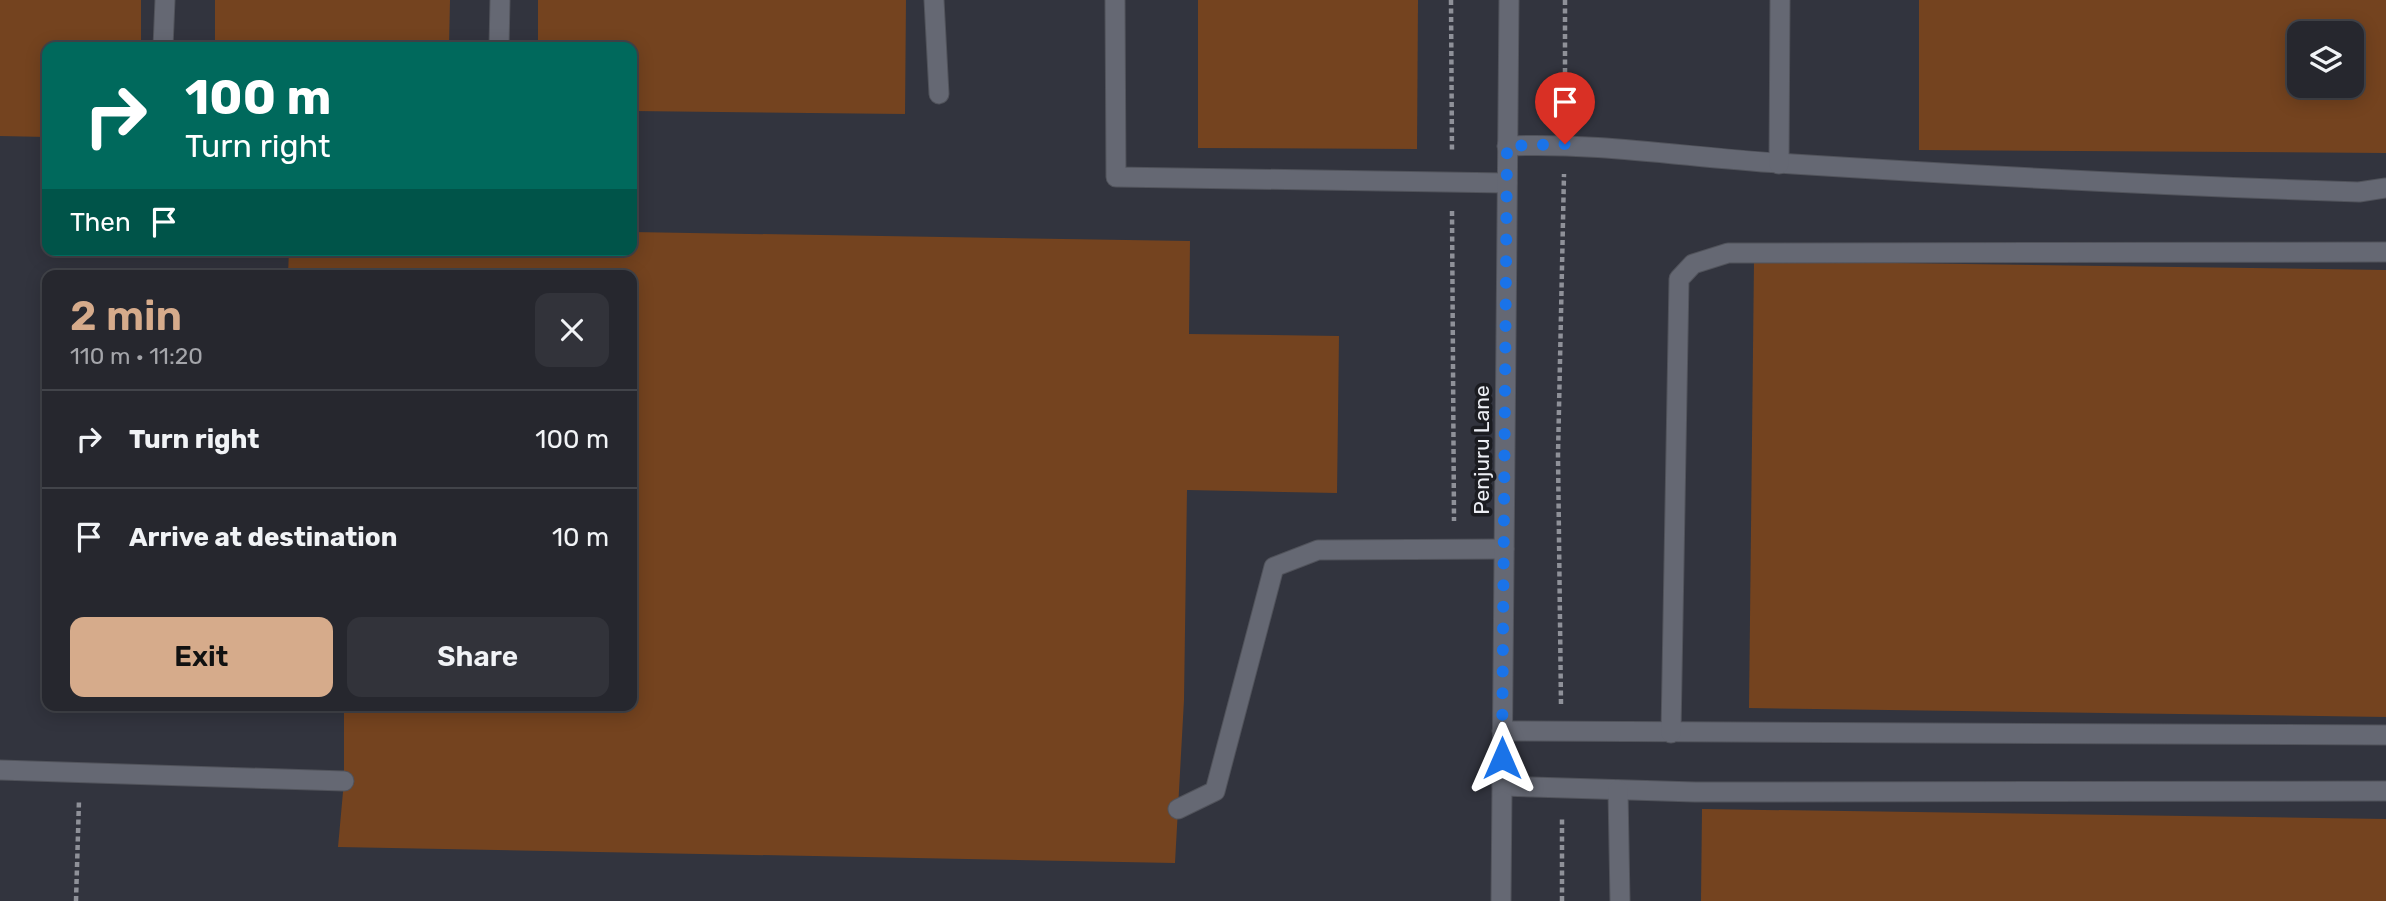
<!DOCTYPE html>
<html lang="en">
<head>
<meta charset="utf-8">
<style>
  :root { --surface:#26272e; --page:#32333a; --text:#f1f3f6; --muted:#a4a5aa; --line:#42444a; --accent:#d6ab8b }
  body { margin:0; font-family:Rubik,sans-serif; background:var(--page); color:var(--text); height:100vh; display:flex; flex-direction:column; font-size:26px; white-space:nowrap }
  * { box-sizing:border-box; margin:0 }
  p { font-size:23px; color:var(--muted) }
  .icon { flex:none; width:38px; height:38px; fill:none; stroke:currentColor; stroke-width:2; stroke-linecap:round; stroke-linejoin:round }
  .map { position:relative; flex:1; overflow:hidden }
  .sheet { position:absolute; left:42px; top:270px; width:595px; height:441px; display:flex; flex-direction:column; background:var(--surface); border-radius:14px; box-shadow:0 4px 18px #0003,0 0 0 2px var(--line) }
  .sheet>* { flex:none }
  .top-card { position:absolute; left:42px; top:42px; width:595px; height:214px; border-radius:14px; box-shadow:0 4px 18px #0003,0 0 0 2px var(--line); background:#00695c; color:#fff; overflow:hidden }
  .tools { position:absolute; left:2287px; top:21px; display:grid; gap:14px }
  .tools a { display:grid; place-items:center; width:77px; height:77px; border-radius:14px; background:var(--surface); box-shadow:0 4px 18px #0003,0 0 0 2px var(--line); font-size:35px }
  .pin { position:absolute; display:grid; place-items:center; width:60px; height:60px; color:#fff; margin:-72px -30px; border-radius:50% 50% 50% 0; rotate:-45deg; box-shadow:0 0 7px #0007 }
  .pin .icon { rotate:45deg }
  .me { position:absolute; width:77px; margin:-38px; rotate:0deg; stroke-linejoin:round; filter:drop-shadow(0 0 5px #0008) }
  .turn { display:flex; align-items:center; gap:24px; height:147px; padding:0 28px; font-size:32px }
  .turn .icon { width:91px; height:91px; stroke-width:2.5 }
  .turn b { display:block; font-size:49px; line-height:60px }
  .then { display:flex; align-items:center; height:66px; padding:0 28px; background:#0003; gap:14px; font-size:26px }
  .round { display:grid; place-items:center; flex:none; width:74px; height:74px; border-radius:14px; background:var(--page) }
  .overview { display:flex; align-items:center; justify-content:space-between; height:119px; padding:0 28px }
  h1 { font-size:42px; font-weight:600; line-height:52px; color:var(--accent) }
  .cta { display:flex; gap:14px; margin-top:auto; padding:14px 28px }
  .cta a { flex:1; height:80px; border-radius:14px; background:var(--accent); color:#111; font-size:28px; font-weight:600; line-height:80px; text-align:center }
  .cta a+a { background:var(--page); color:var(--text) }
  ul { padding:0; list-style:none }
  li { display:flex; align-items:center; gap:21px; height:98px; padding:0 28px; border-top:2px solid var(--line) }
  li div { flex:1 }
  li b { display:block; font-size:26px }
  li em { font-style:normal }
  .map>svg:first-child { display:block }
</style>
</head>
<body>
<div class="map">
<svg width="2386" height="901" viewBox="0 0 2386 901">
  <rect width="100%" height="100%" fill="#32343e"/>
  <g fill="#74431f" fill-rule="evenodd">
    <polygon points="0,0 141,0 141,47 47,47 47,137 0,136"/>
    <polygon points="215,0 450,0 449,47 215,47"/>
    <polygon points="538,0 906,0 905,114 632,111 632,47 538,47"/>
    <polygon points="1198,0 1418,0 1417,149 1198,148"/>
    <path d="M 1919,0 L 2386,0 L 2386,153 L 1919,150 ZM 2300,33 L 2352,33 L 2352,86 L 2300,86 Z"/>
    <polygon points="632,232 1190,241 1189,334 1339,336 1337,493 1187,490 1184,700 1175,863 338,847 344,781 344,705 632,705 632,275 288,275 289,250 632,250"/>
    <polygon points="1754,261 2386,270 2386,717 1749,708"/>
    <polygon points="1702,809 2386,819 2386,901 1701,901"/>
  </g>
  <g fill="none" stroke-linecap="round" stroke-linejoin="round">
    <defs>
      <g id="service">
        <polyline points="934,0 939,94"/>
        <polyline points="1115,0 1116,177 1507,183"/>
        <polyline points="163,47 165,0"/>
        <polyline points="499,47 500,0"/>
        <path d="M 1507,146 C 1603,142 1697,159 1793,164 C 1982,176 2170,186 2359,192 L 2386,188"/>
        <polyline points="1779,164 1780,0"/>
        <polyline points="1502,731 2386,735"/>
        <polyline points="1671,733 1679,279 1693,264 1728,253 2386,252"/>
        <polyline points="0,770 344,781"/>
        <polyline points="1502,786 1695,792 2386,791"/>
        <polyline points="1618,790 1620,901"/>
        <polyline points="1178,809 1215,791 1274,567 1318,550 1504,549"/>
      </g>
      <polyline id="minor" points="1501,901 1509,0"/>
    </defs>
    <use href="#service" stroke="#51535b" stroke-width="21"/>
    <use href="#minor" stroke="#51535b" stroke-width="21"/>
    <g stroke="#8f9199" stroke-width="4.5" stroke-dasharray="5 3.5" stroke-linecap="butt">
      <polyline points="1451,0 1452,153"/>
      <polyline points="1565,0 1565,116"/>
      <polyline points="1452,211 1454,521"/>
      <polyline points="1561,704 1558,455 1564,174"/>
      <polyline points="76,901 79,800"/>
      <polyline points="1562,901 1562,818"/>
    </g>
    <use href="#service" stroke="#656873" stroke-width="19"/>
    <use href="#minor" stroke="#656873" stroke-width="19"/>
  </g>
  <g fill="none" stroke-linecap="round" stroke-linejoin="round">
    <polyline stroke="#1a73e8" stroke-width="12" stroke-dasharray="0 21.6" points="1502,758 1507,146 1565,144"/>
  </g>
  <g text-anchor="middle" stroke-width="7" stroke-linejoin="round" paint-order="stroke">
    <g font-size="21" fill="#eceef4" stroke="#1b1c21">
      <text transform="translate(1482 450) rotate(-90)" y="7">Penjuru Lane</text>
    </g>
  </g>
</svg>
<div class="tools">
<a><svg class="icon" aria-label="layers" viewBox="0 0 24 24"><path d="M12 4l9 5-9 5-9-5zM3 14l9 5 9-5"/></svg></a>
</div>
<div class="pin" style="left:1565px;top:144px;background:#d93025"><svg class="icon" aria-label="arrive" viewBox="0 0 24 24"><path d="M6 21V4h12l-3 4 3 4H6"/></svg></div>
<svg class="me" style="left:1502px;top:758px" viewBox="-20 -20 40 40"><path d="M0-17L14 15 0 8-14 15z" fill="#1a73e8" stroke="#fff" stroke-width="4"/></svg>
<div class="top-card">
<div class="turn"><svg class="icon" aria-label="right" viewBox="0 0 24 24"><path d="M7 20v-9h11M14 6l5 5-5 5"/></svg><div><b>100 m</b>Turn right</div></div>
<div class="then">Then<svg class="icon" aria-label="arrive" viewBox="0 0 24 24"><path d="M6 21V4h12l-3 4 3 4H6"/></svg></div>
</div>
<section class="sheet">
<div class="overview"><div><h1>2 min</h1><p>110 m · 11:20</p></div><a class="round"><svg class="icon" aria-label="close" viewBox="0 0 24 24"><path d="M6 6l12 12M18 6L6 18"/></svg></a></div>
<ul>
<li><svg class="icon" aria-label="right" viewBox="0 0 24 24"><path d="M7 20v-9h11M14 6l5 5-5 5"/></svg><div><b>Turn right</b></div><em>100 m</em></li>
<li><svg class="icon" aria-label="arrive" viewBox="0 0 24 24"><path d="M6 21V4h12l-3 4 3 4H6"/></svg><div><b>Arrive at destination</b></div><em>10 m</em></li>
</ul>
<div class="cta"><a>Exit</a><a>Share</a></div>
</section>
</div>
</body>
</html>
